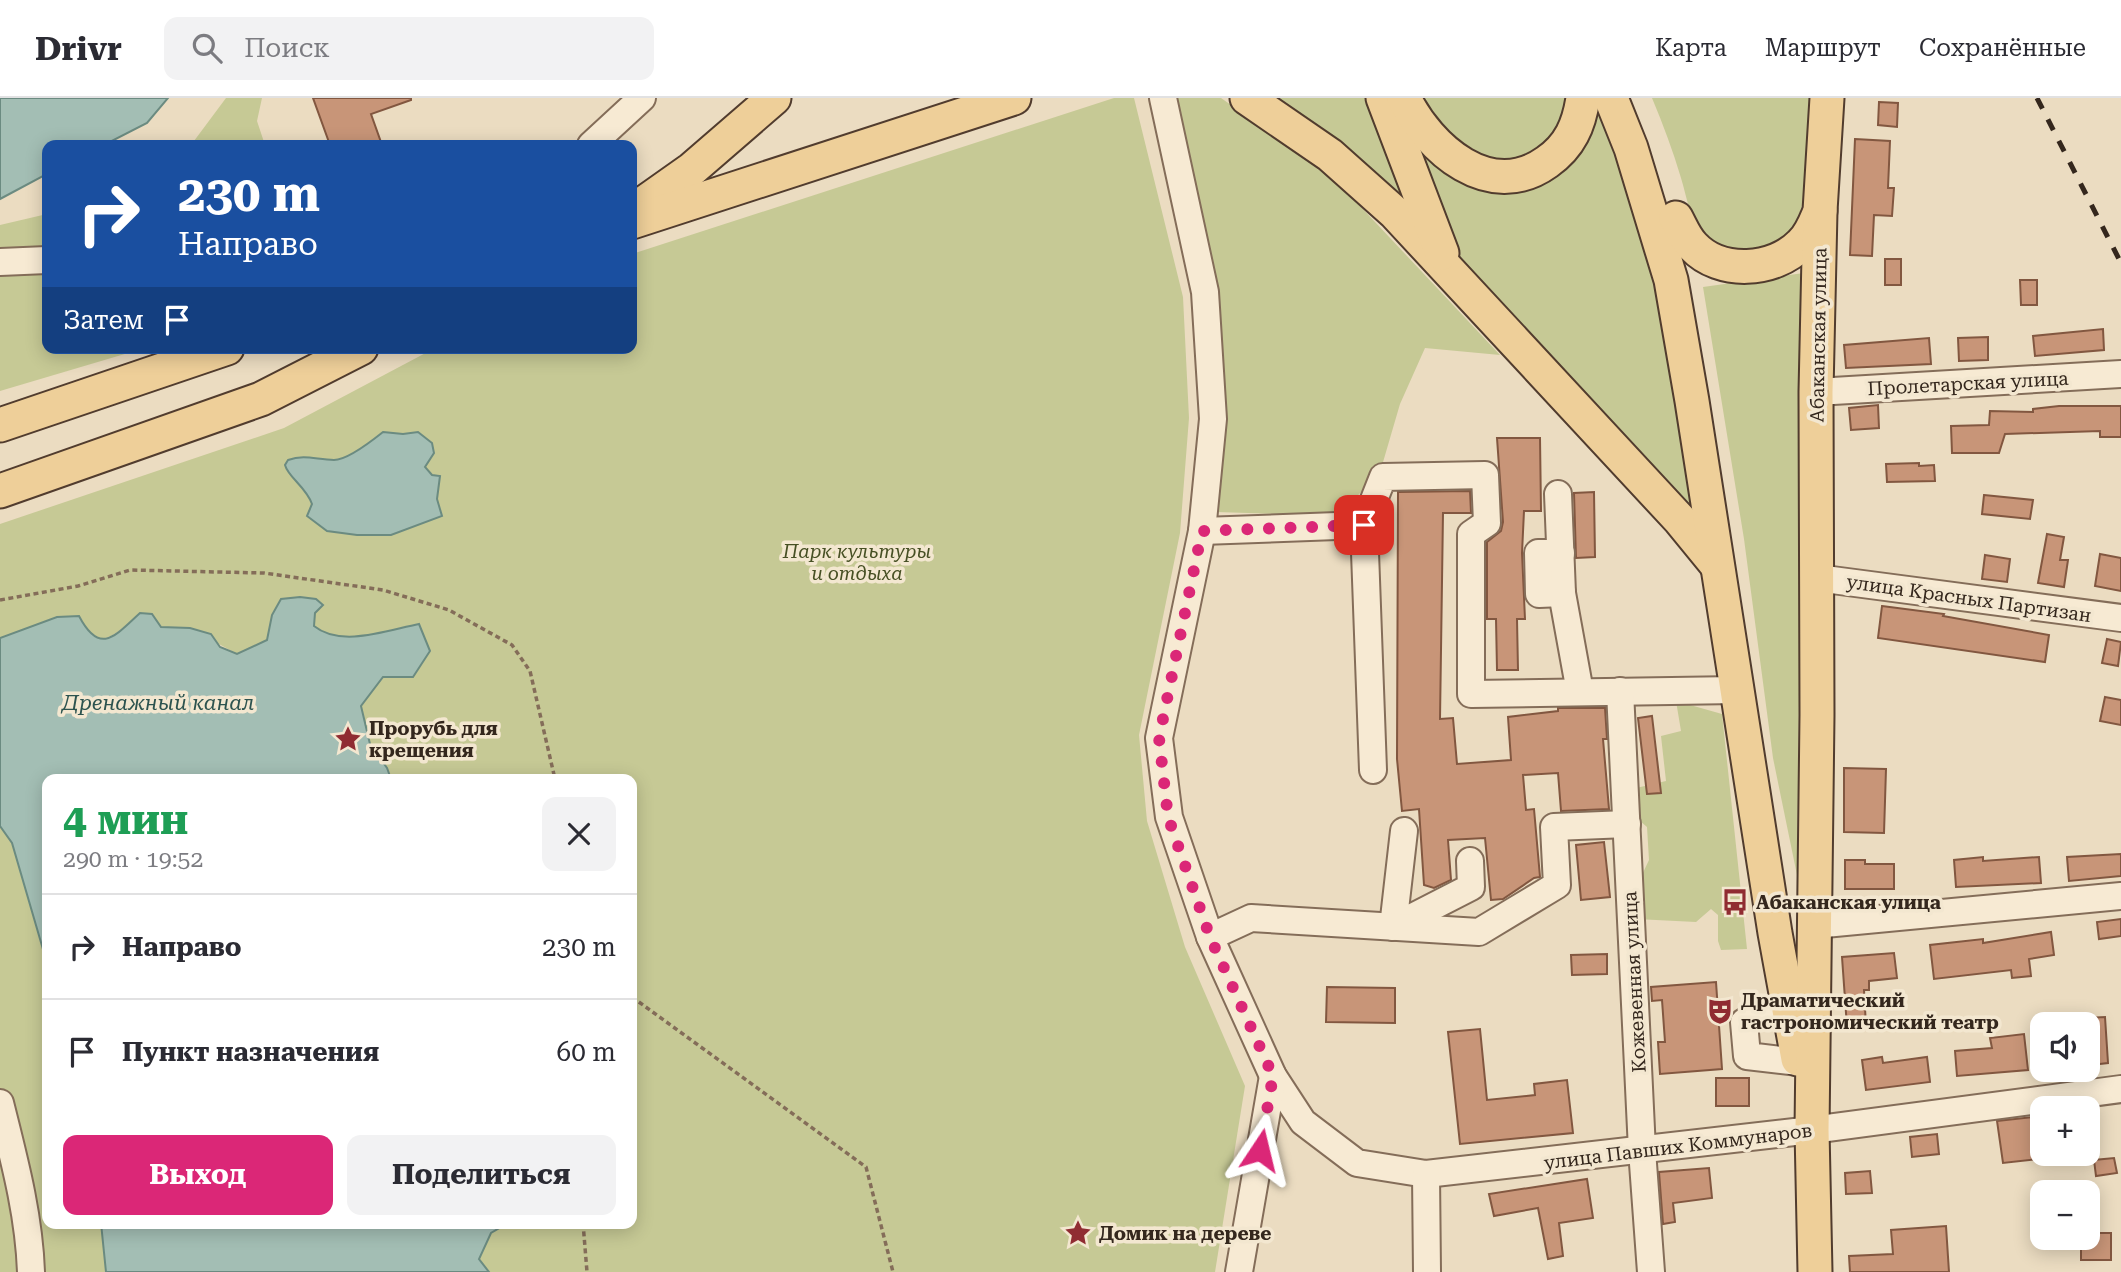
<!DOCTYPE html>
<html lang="ru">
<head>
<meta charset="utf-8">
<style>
  :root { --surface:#fff; --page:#f2f2f3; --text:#2b2b33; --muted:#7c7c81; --line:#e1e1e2; --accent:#db2777 }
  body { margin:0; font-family:"Roboto Serif",serif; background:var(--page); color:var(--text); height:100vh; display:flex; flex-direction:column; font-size:26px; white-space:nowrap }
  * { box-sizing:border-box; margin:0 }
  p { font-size:23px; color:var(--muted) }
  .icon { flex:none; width:38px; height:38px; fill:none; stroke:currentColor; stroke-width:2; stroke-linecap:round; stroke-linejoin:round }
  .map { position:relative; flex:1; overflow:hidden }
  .panel { position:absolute; left:42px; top:676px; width:595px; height:455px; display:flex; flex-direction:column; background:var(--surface); border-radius:14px; box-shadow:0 4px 18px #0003 }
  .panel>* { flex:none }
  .top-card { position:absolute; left:42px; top:42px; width:595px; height:214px; border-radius:14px; box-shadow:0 4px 18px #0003; background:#1a4fa0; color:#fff; overflow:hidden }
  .fabs { position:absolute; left:2030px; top:914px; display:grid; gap:14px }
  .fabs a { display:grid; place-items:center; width:70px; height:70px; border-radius:14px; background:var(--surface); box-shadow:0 4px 18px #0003; font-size:35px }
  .pin { position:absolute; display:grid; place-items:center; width:60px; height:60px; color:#fff; margin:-30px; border-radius:14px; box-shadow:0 4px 10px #0006 }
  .me { position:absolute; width:77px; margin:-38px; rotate:10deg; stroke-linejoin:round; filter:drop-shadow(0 0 5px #0008) }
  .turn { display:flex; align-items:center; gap:24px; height:147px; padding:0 21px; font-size:32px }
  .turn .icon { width:91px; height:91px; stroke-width:2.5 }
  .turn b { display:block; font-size:49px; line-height:60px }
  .then { display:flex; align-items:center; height:66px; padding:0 21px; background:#0003; gap:14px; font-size:26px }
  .round { display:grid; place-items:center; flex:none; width:74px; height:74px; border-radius:14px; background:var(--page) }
  .headline { display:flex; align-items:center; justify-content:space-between; height:119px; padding:0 21px }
  h1 { font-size:42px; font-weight:700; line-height:52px; color:#1e9e55 }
  .action { display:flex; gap:14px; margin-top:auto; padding:14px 21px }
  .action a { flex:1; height:80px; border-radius:14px; background:var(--accent); color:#fff; font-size:28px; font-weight:700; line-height:80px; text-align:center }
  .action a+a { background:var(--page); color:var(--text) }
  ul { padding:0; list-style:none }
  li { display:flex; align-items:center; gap:21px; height:105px; padding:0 21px; border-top:2px solid var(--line) }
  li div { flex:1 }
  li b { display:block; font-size:26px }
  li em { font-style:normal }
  header { display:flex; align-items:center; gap:42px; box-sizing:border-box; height:98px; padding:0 35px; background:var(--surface); border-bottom:2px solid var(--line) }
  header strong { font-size:33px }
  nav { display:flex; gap:38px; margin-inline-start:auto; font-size:24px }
  .search { width:490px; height:63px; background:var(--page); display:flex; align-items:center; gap:18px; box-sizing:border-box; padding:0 24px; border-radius:14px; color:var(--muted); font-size:26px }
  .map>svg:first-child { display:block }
</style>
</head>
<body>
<header>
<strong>Drivr</strong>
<div class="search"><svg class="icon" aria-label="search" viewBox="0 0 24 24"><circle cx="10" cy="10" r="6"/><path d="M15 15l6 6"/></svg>Поиск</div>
<nav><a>Карта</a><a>Маршрут</a><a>Сохранённые</a></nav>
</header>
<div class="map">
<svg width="2121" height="1174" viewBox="0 0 2121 1174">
  <rect width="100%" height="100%" fill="#ebdcc1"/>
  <g fill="#c6c995">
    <polygon points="226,0 262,0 257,23 265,47 191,47"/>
    <path d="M 1114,0 L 1134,0 L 1183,199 L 1189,320 L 1180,435 L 1139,637 L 1147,723 L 1185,849 L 1245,988 L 1215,1174 L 489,1174 L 478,1162 L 491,1135 L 508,1125 L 632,1125 L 632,681 L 391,681 L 387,670 L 370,646 L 361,608 L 383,579 L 430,553 L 418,526 C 387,532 342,549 314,529 L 315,515 L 272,517 L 267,542 L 237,556 L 190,530 L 161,529 L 152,516 L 140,515 C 99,552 104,544 57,519 L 0,540 L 0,426 L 284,330 L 435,250 L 632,250 L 632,156 Z"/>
    <polygon points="1173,0 1221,0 1329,75 1500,257 1425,250 1400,306 1381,371 1340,418 1216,414"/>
    <polygon points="1257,0 1374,0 1405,103"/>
    <polygon points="1415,0 1573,0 1567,27 1527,64 1469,59"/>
    <path d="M 1652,0 L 1809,0 C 1808,51 1821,153 1745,152 C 1730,151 1710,147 1701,135 C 1689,117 1687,100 1681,80 C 1673,53 1663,26 1652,0 Z"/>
    <polygon points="1594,11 1604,16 1658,190 1694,400 1682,412 1463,170 1401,12 1498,90"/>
    <polygon points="47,116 47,250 145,250 0,293 0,127"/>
    <polygon points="1804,175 1797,777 1773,660 1744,441 1703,189"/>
    <polygon points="1676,603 1722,616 1747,851 1721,852 1718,843 1718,817 1711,811 1696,824 1636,821 1633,796 1649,762 1647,729 1631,715 1632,691 1666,683 1661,638 1681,633"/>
    <polygon points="0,728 12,745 47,865 47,1125 101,1125 106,1174 0,1174"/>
  </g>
  <g fill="#a3beb4" stroke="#6b8b81" stroke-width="2">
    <polygon points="0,0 168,0 147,25 104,47 47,47 47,76 0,101"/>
    <path d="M 383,334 L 403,336 L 418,334 L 432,345 L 434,355 L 425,369 L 432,377 L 440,378 L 437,401 L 442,418 L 391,437 L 357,437 L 327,433 L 307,418 L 312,406 C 306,389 288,379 285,367 L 288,362 C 305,356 317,362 334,362 C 347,362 373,342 383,334 Z"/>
    <path d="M 300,499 L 316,501 L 323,507 L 315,515 L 314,528 C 341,550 388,532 419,526 L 430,553 L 413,579 L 383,579 L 361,608 L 370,646 L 387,670 L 391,681 L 47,681 L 47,865 L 12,745 L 0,728 L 0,540 L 57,519 L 79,518 C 100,558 115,538 140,515 L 152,516 L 161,529 L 190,530 L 211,536 L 220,549 L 237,556 L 267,542 L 272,517 L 281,501 Z"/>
    <polygon points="101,1125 508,1125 491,1135 479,1161 489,1174 106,1174"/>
  </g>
  <g fill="#c89578" stroke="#825740" stroke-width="2">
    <polygon points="313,0 411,0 411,2 371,16 382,47 330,47"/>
    <polygon points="1879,4 1898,5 1897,29 1878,27"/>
    <polygon points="1855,41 1890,43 1888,90 1894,90 1892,118 1874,117 1872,158 1850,157"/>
    <rect x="1885" y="161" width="16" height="26"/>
    <polygon points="2020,182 2037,182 2037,207 2021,207"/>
    <polygon points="2103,231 2104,252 2035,258 2033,238"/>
    <polygon points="1988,239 1988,262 1959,263 1958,240"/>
    <polygon points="1929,240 1931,266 1846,270 1844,247"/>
    <polygon points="1878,307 1879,330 1851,332 1849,310"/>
    <polygon points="2059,308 2121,308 2121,339 2100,339 2100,333 2005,336 1999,355 1952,355 1951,328 1989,327 1990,313 2033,314 2033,311"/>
    <polygon points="1497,340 1540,340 1541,413 1524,413 1522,455 1525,521 1517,521 1518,572 1497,572 1496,521 1487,521 1487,444 1501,433 1503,424"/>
    <polygon points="1919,365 1919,368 1934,367 1935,383 1887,384 1886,366"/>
    <polygon points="1470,393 1471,415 1443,415 1440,621 1453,620 1457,666 1511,662 1508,619 1558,613 1558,610 1605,610 1607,641 1603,641 1609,711 1561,713 1558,675 1523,677 1526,712 1534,711 1540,779 1534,780 1503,801 1491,802 1485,740 1448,742 1451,782 1434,790 1424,787 1419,711 1402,713 1397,661 1398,394"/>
    <polygon points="1594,394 1595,459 1576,460 1574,395"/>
    <polygon points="1984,397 2033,402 2030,421 1982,416"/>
    <polygon points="2047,436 2064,439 2060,462 2068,462 2064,489 2038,485"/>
    <polygon points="2100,456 2121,460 2121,493 2095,488"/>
    <polygon points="1985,457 2010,461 2007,484 1982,481"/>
    <polygon points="1882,508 1944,516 1943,518 2049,537 2045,564 1878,540"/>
    <polygon points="2107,541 2121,544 2118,568 2102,565"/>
    <polygon points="2105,599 2121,602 2121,627 2100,623"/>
    <polygon points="1652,618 1661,695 1647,696 1638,620"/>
    <polygon points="1844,670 1886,671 1884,735 1844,734"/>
    <polygon points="1604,744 1610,799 1581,802 1576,747"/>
    <polygon points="2121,756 2121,778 2069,783 2067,759"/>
    <polygon points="1983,759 1983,763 2039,759 2041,785 1956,789 1954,762"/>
    <polygon points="1845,762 1865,762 1865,766 1894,766 1894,791 1845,791"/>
    <polygon points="2121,821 2121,838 2099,841 2097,824"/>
    <polygon points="2051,834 2054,857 2029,861 2031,878 2012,880 2011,872 1934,881 1930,847 1983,841 1983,845"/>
    <polygon points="1894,855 1897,880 1869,883 1869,892 1864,892 1866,928 1847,929 1842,859"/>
    <polygon points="1607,856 1607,876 1572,877 1571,857"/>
    <polygon points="1716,884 1722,971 1660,976 1658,944 1665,944 1662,902 1652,903 1651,889"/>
    <polygon points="1327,889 1395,890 1395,925 1326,924"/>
    <polygon points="2105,919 2108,965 2091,967 2086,920"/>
    <polygon points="1480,931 1487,1002 1535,997 1534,986 1567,982 1573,1035 1460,1046 1448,934"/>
    <polygon points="2024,936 2028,972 1957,978 1955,953 1992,950 1990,940"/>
    <polygon points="1882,959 1883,965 1927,959 1930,984 1866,992 1862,962"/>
    <rect x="1716" y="980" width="33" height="28"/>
    <polygon points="2033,1019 2039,1061 2003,1065 1997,1023"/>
    <polygon points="1937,1036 1939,1056 1912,1059 1910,1039"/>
    <polygon points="2114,1060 2117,1075 2096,1078 2094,1062"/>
    <polygon points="1709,1070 1712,1100 1673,1105 1675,1124 1663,1126 1659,1074"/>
    <polygon points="1870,1073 1872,1095 1846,1096 1845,1075"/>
    <polygon points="1587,1081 1593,1120 1559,1125 1563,1158 1548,1161 1538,1110 1494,1118 1489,1096"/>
    <polygon points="1946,1128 1949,1174 1850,1174 1849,1158 1893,1156 1891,1132"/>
    <polygon points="2088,1135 2111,1135 2111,1162 2081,1162 2081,1139 2088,1139"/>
  </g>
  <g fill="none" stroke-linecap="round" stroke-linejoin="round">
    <defs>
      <g id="minor">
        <polyline points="1163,0 1205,194 1213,321 1202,433 1159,640 1169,719 1210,839 1273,978 1303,1024 1357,1065 1426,1076 1812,1032 2121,991"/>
        <polyline points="591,47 642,0"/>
        <polyline points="0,164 47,162"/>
        <polyline points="1816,294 2121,276"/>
        <polyline points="1558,396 1562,495 1580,594"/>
        <polyline points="1364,427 1383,379 1485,377 1487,425 1471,436 1471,596 1737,592"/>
        <polyline points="1202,433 1364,427 1373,672"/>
        <polyline points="1561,455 1538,455 1539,496 1562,495"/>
        <polyline points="1817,480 2121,520"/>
        <polyline points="1620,593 1642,1052 1651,1174"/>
        <polyline points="1404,733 1393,829 1471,789 1470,763"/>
        <polyline points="1814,827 2121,798"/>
        <polyline points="1210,839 1251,820 1479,834 1557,787 1554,729 1627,726"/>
        <polyline points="1788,904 1744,924 1747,958 1799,964"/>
        <path d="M 0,1005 C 14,1061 29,1116 31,1174"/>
        <polyline points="1426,1076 1427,1174"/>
        <polyline points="1239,1174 1273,978"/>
      </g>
      <g id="major">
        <polyline points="1247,0 1330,57 1395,115 1680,422 1716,466"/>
        <polyline points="1383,0 1442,155"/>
        <path d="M 1404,0 C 1429,51 1490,105 1547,64 C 1570,48 1579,27 1583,0"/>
        <polyline points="1611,0 1631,50 1671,182 1692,303 1775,835 1798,961"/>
        <polyline points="634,112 692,71 774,0"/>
        <path d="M 1676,120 C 1681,129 1685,140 1693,148 C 1720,177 1774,174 1801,146 C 1811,137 1815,125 1820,113 L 1827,0"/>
        <polyline points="632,124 1014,0"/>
        <polyline points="0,327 227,250"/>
        <polyline points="0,393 261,301 361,250"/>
        <polyline points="1815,1174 1812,1032 1817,617 1816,294 1820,113"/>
      </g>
    </defs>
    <use href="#minor" stroke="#846d59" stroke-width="30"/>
    <use href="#major" stroke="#513c2e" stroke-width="37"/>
    <g stroke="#846d59" stroke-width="3.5" stroke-dasharray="5 3.5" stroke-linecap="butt">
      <polyline points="0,502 78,488 130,472 264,475 383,492 449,512 512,547 530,573 555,681"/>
      <polyline points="632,899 866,1069 893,1174"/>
      <polyline points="583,1125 587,1174"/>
    </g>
    <use href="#minor" stroke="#f7ead3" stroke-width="26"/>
    <use href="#major" stroke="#eecf99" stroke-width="33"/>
    <polyline stroke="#34271d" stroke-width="5" stroke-dasharray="12 12" stroke-linecap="butt" points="2037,0 2121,165"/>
  </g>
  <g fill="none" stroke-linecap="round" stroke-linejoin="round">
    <polyline stroke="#db2777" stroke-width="12" stroke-dasharray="0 21.6" points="1260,1052 1273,978 1210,839 1168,719 1159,640 1202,433 1364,427"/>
  </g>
  <defs>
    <symbol id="sight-bare" viewBox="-9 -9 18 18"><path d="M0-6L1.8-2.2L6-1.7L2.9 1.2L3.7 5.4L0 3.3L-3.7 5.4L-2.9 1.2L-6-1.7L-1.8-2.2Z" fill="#902c32" stroke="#f3e7d0" stroke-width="2.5" paint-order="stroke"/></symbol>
    <symbol id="bus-bare" viewBox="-9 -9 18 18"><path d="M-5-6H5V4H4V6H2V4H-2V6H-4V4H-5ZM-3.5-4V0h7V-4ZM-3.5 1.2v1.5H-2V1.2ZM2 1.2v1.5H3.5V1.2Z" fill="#902c32" stroke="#f3e7d0" stroke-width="2.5" paint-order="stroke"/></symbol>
    <symbol id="theatre-bare" viewBox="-9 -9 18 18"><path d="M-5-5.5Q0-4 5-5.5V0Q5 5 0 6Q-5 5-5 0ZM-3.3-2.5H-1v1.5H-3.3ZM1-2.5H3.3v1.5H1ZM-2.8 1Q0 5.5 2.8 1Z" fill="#902c32" stroke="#f3e7d0" stroke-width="2.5" paint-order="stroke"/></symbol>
  </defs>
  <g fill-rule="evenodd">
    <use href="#sight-bare" x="329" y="622" width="38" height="38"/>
    <use href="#bus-bare" x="1716" y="785" width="38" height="38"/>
    <use href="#theatre-bare" x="1701" y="894" width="38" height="38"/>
    <use href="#sight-bare" x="1059" y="1116" width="38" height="38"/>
  </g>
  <g text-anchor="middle" stroke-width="7" stroke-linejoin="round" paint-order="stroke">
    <g font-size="19" fill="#34271d" stroke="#f3e7d0">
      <text transform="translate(1818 237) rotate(-89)" y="7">Абаканская улица</text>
      <text transform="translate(1968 285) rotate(-3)" y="7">Пролетарская улица</text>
      <text transform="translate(1969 500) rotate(8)" y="7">улица Красных Партизан</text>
      <text transform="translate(1634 884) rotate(-93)" y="7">Кожевенная улица</text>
      <text transform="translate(1678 1048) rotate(-7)" y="7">улица Павших Коммунаров</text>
    </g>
    <g font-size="19" font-style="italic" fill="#475024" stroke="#f3e7d0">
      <text x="857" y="460">Парк культуры<tspan x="857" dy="22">и отдыха</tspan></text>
    </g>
    <g font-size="19" font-weight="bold" fill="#34271d" stroke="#f3e7d0" text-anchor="start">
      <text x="369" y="637">Прорубь для<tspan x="369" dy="22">крещения</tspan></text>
      <text x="1756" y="811">Абаканская улица</text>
      <text x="1741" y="909">Драматический<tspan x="1741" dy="22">гастрономический театр</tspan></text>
      <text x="1099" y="1142">Домик на дереве</text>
    </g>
    <g font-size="21" font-style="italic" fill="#2d534f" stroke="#f3e7d0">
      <text x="158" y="612">Дренажный канал</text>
    </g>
  </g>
</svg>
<div class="fabs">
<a><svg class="icon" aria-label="sound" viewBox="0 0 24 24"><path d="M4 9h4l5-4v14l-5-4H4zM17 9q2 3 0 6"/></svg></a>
<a>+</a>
<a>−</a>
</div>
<div class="pin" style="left:1364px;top:427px;background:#d93025"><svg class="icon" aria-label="arrive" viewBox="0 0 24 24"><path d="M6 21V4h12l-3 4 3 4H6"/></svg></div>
<svg class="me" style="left:1260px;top:1052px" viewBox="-20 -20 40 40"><path d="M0-17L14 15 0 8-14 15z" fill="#db2777" stroke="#fff" stroke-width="4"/></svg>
<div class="top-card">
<div class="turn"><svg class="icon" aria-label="right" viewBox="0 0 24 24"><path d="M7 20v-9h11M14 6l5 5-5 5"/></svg><div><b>230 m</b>Направо</div></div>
<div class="then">Затем<svg class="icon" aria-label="arrive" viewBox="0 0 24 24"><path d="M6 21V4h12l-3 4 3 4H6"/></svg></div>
</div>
<section class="panel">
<div class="headline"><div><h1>4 мин</h1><p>290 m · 19:52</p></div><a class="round"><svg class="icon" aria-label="close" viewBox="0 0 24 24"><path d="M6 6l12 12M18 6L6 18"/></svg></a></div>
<ul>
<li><svg class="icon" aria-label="right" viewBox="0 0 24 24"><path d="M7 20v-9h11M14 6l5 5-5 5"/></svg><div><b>Направо</b></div><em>230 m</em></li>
<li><svg class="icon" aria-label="arrive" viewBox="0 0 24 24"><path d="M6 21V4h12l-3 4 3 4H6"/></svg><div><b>Пункт назначения</b></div><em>60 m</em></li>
</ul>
<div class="action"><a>Выход</a><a>Поделиться</a></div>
</section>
</div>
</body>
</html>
